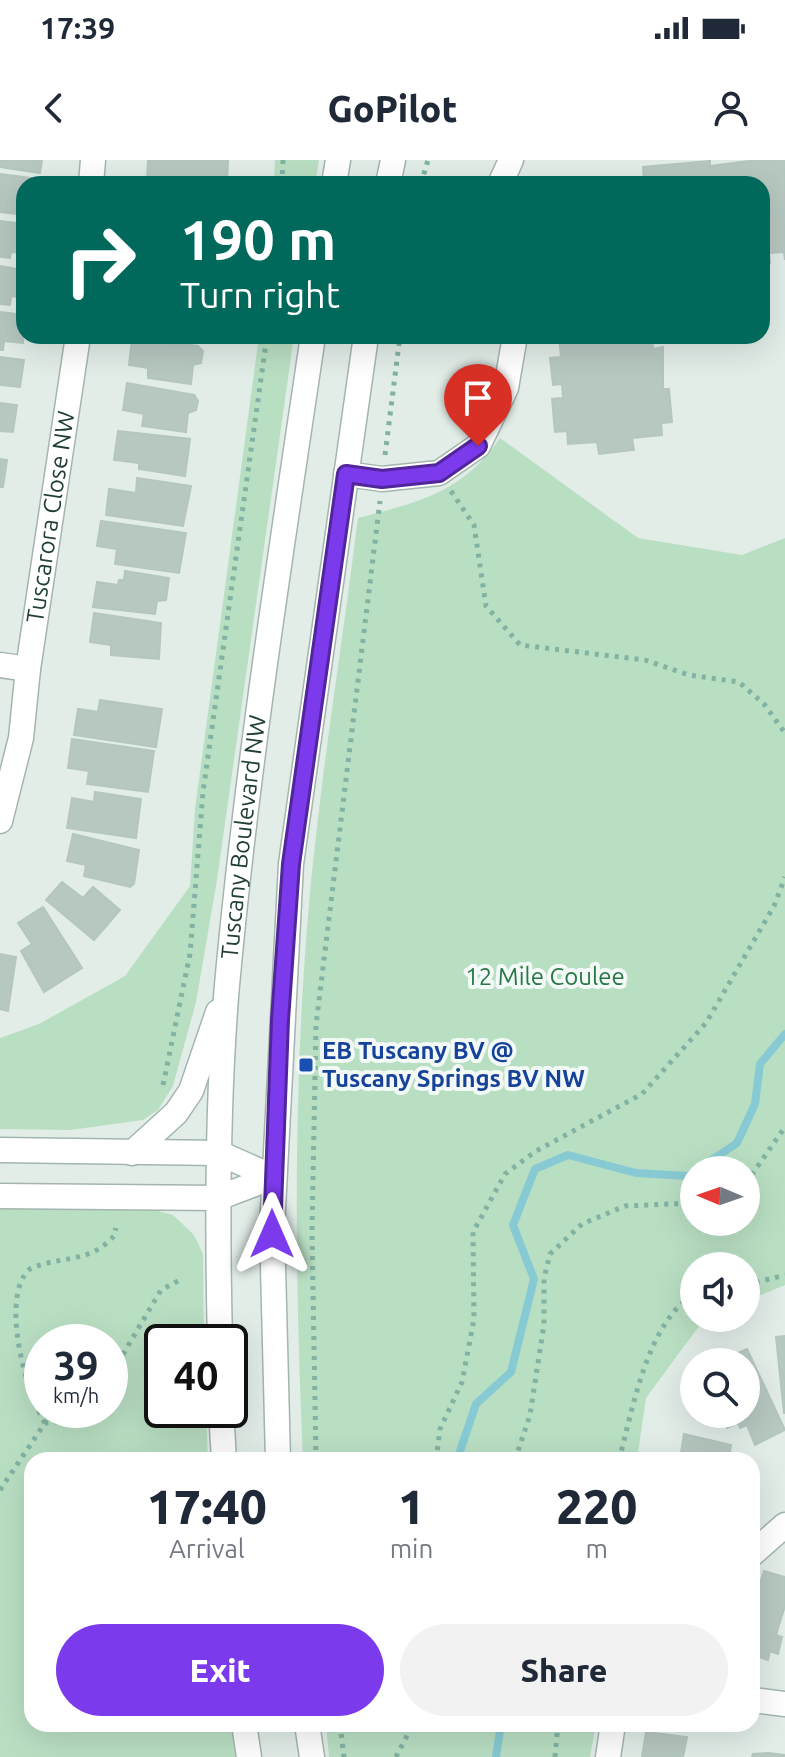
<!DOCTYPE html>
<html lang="en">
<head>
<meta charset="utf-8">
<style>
  :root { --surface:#fff; --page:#f2f2f3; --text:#1f2937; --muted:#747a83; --accent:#7c3aed }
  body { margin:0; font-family:Ubuntu,sans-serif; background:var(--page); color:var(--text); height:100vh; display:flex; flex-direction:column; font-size:30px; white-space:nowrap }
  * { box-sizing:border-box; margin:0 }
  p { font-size:26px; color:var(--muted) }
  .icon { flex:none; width:44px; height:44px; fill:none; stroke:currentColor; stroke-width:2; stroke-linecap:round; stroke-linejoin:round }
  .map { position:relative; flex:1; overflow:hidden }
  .sheet { position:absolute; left:24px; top:1292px; width:736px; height:280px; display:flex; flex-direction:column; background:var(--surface); border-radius:24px; box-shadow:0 8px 32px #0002 }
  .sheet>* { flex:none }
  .top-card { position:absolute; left:16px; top:16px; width:754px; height:168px; border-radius:24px; box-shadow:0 8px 32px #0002; background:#00695c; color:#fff; overflow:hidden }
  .needle { width:52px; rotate:272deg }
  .tools { position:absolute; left:680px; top:996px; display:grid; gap:16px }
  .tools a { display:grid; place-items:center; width:80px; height:80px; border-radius:50%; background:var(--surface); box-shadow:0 8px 32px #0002; font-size:40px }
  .speed { position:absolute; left:24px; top:1164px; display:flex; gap:16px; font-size:40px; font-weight:700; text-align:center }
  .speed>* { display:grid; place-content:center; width:104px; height:104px; border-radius:50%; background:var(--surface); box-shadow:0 8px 32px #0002; line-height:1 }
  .speed small { font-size:20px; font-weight:400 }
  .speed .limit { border:4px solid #111; border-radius:12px; background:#fff; color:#111 }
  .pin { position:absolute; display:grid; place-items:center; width:68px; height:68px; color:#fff; margin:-82px -34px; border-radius:50% 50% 50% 0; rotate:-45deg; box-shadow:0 0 8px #0007 }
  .pin .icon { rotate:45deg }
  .me { position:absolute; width:88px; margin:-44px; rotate:0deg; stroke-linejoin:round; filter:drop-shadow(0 0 6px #0008) }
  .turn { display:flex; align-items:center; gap:28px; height:168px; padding:0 32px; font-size:36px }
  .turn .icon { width:104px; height:104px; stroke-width:2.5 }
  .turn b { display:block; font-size:56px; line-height:68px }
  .eta { display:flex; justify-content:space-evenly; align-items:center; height:136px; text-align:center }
  .eta b { font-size:48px; font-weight:800; line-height:56px }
  .primary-button { display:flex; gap:16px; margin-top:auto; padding:16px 32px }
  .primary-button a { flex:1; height:92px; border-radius:48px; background:var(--accent); color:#fff; font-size:32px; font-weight:800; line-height:92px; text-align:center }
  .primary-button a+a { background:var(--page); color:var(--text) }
  .status { display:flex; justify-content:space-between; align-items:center; height:56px; padding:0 40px; background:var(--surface); direction:ltr }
  .status svg { height:22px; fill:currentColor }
  header { display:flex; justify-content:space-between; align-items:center; height:104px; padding:0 32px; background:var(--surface); font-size:36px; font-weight:800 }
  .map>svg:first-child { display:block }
</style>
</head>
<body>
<div class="status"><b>17:39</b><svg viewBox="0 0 49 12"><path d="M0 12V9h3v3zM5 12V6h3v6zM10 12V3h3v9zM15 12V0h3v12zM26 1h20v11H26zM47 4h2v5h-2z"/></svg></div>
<header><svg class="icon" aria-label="back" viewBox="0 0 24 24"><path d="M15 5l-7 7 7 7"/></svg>GoPilot<svg class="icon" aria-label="person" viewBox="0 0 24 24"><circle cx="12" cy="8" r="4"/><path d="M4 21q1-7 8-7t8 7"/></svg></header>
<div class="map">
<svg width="785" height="1597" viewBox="0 0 785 1597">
  <rect width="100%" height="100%" fill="#e2ede8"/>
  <g fill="#b9dfc3" fill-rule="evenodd">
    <polygon points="275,0 319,0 315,24 274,24"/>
    <polygon points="259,176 294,176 217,720 196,842 173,926 158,950 143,960 70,970 0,969 0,878 39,864 125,816 190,726 195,649"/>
    <path d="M 500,278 L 638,378 L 742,395 L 785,378 L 785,1125 L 746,1141 L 746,1106 L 694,1106 L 694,1158 L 705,1158 L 646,1238 L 637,1300 L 303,1300 C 295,1122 293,944 307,767 C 318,630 341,494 358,358 C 419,342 462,333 500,278 ZM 746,1010 L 746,1062 L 694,1062 L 694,1010 Z"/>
    <path d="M 0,1047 L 147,1048 L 173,1055 L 194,1075 L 203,1094 L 204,1182 L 162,1182 L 162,1250 L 206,1250 L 208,1300 L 32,1300 L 32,1564 L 231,1564 L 235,1597 L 0,1597 ZM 42,1182 L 110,1182 L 110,1250 L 42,1250 Z"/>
    <polygon points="326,1564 596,1564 590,1597 329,1597"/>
  </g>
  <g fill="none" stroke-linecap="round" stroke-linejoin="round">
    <g stroke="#87cad4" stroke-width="8">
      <polyline points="697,1010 737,983 755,944 760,904 785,874"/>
      <polyline points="457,1300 476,1244 511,1212 534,1119 513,1065 535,1009 568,995 636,1013 688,1016 694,1012"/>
      <polyline points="496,1597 501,1564"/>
    </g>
  </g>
  <g fill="#b7c8c1" stroke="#b4c7bf" stroke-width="2">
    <polygon points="0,0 42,0 40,13 0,7"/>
    <polygon points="148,0 228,0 227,24 147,20"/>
    <polygon points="756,0 785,0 785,100 784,92 769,93 770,103 762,104 762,24 644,24 643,7 710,1 710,6"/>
    <polygon points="0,14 40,19 39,24 24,24 24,46 17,45 16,54 0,52"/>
    <polygon points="0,61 24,64 24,93 11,92 10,98 0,97"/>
    <polygon points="0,106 24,110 24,138 11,136 10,145 0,144"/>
    <polygon points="0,152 24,155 23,183 4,181 3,190 0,190"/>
    <polygon points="559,176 652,176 653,189 663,187 663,229 669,229 672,262 661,263 662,275 632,278 634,290 599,294 597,282 568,284 567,271 555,272 552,239 563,238 562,224 553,225 550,198 561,197"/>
    <polygon points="132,179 198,186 203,191 201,203 193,205 191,224 148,218 148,208 129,205"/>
    <polygon points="0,197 24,200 20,227 0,225"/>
    <polygon points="127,223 194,235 198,241 196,250 188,253 186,272 142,266 144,254 123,250"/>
    <polygon points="0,243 17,245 13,272 0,271"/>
    <polygon points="118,271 190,279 185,316 139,309 139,303 114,300"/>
    <polygon points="0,299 7,300 3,327 0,327"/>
    <polygon points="137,318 191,326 183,366 106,355 109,329 136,333"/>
    <polygon points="101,361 186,373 179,413 115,404 117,389 97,386"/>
    <polygon points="125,411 169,418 166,440 157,441 155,454 93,447 97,422 118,425 119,420 124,420"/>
    <polygon points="94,453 161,463 159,499 111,495 111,485 90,482"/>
    <polygon points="100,540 162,549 156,587 74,575 78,549 98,552"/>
    <polygon points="72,579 154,591 148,632 87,624 89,611 68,608"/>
    <polygon points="95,632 141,639 136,678 67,668 72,638 94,642"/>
    <polygon points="73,674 139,690 134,724 130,727 84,716 86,705 67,701"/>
    <polygon points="62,722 83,738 93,727 120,750 94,780 46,740"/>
    <polygon points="43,747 82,808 44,832 21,791 32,784 18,763"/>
    <polygon points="0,794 16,797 8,851 0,849"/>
    <polygon points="785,1176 785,1253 784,1253 776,1177"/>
    <polygon points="747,1189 785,1270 755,1285 747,1265 740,1268 738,1263 727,1268 721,1254 746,1254 746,1202 716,1202"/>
    <polygon points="684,1274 731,1285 729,1300 664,1300 665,1295 680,1298"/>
    <polygon points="764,1411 785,1417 785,1446 776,1475 782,1477 778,1494 770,1491 768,1500 752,1495 752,1431 757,1432"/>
    <polygon points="646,1572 687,1577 683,1597 642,1597"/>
    <polygon points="768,1593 785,1595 785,1597 752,1597 753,1594"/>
  </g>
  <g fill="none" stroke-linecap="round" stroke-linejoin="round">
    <defs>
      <g id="minor">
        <polyline points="91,24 93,0"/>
        <polyline points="334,24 338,0"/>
        <polyline points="388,24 393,0"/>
        <polyline points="500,24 511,0"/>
        <polyline points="346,314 382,319 439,313 478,286 506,228 515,176"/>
        <path id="s1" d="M 0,505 L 28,509 L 78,176"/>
        <polyline points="0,661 21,578 28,509"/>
        <polyline points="0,990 219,993 273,1017"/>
        <polyline points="132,993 176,953 191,931 218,852"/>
        <polyline points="0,1036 218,1038 273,1017"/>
        <path id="s2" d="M 220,1182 C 217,1063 217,943 227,825 C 247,607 281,392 313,176"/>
        <polyline points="221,1250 224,1300"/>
        <polyline points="278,1300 272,1068 291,704 366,176"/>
        <polyline points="752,1394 785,1365"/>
        <polyline points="752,1540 785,1544"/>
        <polyline points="244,1564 249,1597"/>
        <polyline points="307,1564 312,1597"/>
        <polyline points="608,1597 613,1564"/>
      </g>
    </defs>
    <use href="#minor" stroke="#a4b5af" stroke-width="27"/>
    <g stroke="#81b2a2" stroke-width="5" stroke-dasharray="4 6" stroke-linecap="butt">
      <polyline points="282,24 283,0"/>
      <polyline points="421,24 428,0"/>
      <polyline points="385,295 400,176"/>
      <polyline points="451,331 474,365 486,446 520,485 645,500 689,515 739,522 764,544 785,573"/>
      <polyline points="163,925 190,794 203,632 267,176"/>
      <polyline points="746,1023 785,967"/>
      <polyline points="746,1125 785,1115"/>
      <polyline points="110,1232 119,1201 161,1130 178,1121"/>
      <path d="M 45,1263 C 24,1229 0,1134 30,1109 C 50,1099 75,1101 95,1091 C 102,1088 109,1081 114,1076 L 116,1068"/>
      <polyline points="316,1300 312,1071 316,865 380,341"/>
      <polyline points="436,1300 440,1269 462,1222 474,1159 473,1072 505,1014 536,991 642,934 706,863 774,746 785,717"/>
      <polyline points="515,1300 530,1255 544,1164 544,1118 550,1094 582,1064 625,1046 694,1043"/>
      <path d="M 619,1300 C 633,1248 647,1163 694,1134"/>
      <polyline points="0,1330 45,1263 86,1259 100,1250"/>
      <polyline points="340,1564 344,1597"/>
      <polyline points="396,1597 413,1564"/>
      <polyline points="555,1597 558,1564"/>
    </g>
    <use href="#minor" stroke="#fff" stroke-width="24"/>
  </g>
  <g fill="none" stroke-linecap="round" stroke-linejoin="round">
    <defs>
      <polyline id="route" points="272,1074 280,860 291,704 346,314 382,319 439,313 478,286"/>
    </defs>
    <use href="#route" stroke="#51269a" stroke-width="20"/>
    <use href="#route" stroke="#7c3aed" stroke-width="14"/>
  </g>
  <rect fill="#1a4fb4" stroke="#f2f9f6" stroke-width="3" x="298" y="897" width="16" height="16" rx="4"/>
  <g text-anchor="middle" stroke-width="8" stroke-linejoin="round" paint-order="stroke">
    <g font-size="24" fill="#213f36" stroke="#f2f9f6">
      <text dy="8" stroke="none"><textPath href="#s1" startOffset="182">Tuscarora Close NW</textPath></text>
      <text dy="8" stroke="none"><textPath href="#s2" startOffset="506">Tuscany Boulevard NW</textPath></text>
    </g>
    <g font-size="24" fill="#297746" stroke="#f2f9f6">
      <text x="545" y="825">12 Mile Coulee</text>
    </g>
    <g font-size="24" font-weight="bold" fill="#164399" stroke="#f2f9f6" text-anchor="start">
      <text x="322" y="899">EB Tuscany BV @<tspan x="322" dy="28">Tuscany Springs BV NW</tspan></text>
    </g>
  </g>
</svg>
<div class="tools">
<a><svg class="needle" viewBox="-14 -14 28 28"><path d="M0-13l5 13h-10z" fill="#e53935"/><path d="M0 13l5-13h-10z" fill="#747a83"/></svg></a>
<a><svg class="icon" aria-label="sound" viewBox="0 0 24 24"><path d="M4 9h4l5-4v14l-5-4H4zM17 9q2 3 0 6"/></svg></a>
<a><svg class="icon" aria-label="search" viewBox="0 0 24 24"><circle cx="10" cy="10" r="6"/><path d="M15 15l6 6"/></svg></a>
</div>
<div class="speed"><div>39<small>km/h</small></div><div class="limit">40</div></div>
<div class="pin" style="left:478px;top:286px;background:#d93025"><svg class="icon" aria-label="arrive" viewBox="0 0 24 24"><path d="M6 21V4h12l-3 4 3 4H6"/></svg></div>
<svg class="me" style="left:272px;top:1074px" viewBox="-20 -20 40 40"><path d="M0-17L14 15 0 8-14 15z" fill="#7c3aed" stroke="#fff" stroke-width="4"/></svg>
<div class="top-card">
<div class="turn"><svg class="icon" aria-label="right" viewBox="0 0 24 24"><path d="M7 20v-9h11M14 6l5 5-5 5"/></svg><div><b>190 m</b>Turn right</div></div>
</div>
<section class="sheet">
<div class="eta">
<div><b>17:40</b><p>Arrival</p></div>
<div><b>1</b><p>min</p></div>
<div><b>220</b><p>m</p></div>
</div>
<div class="primary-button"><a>Exit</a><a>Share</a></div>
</section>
</div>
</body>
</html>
